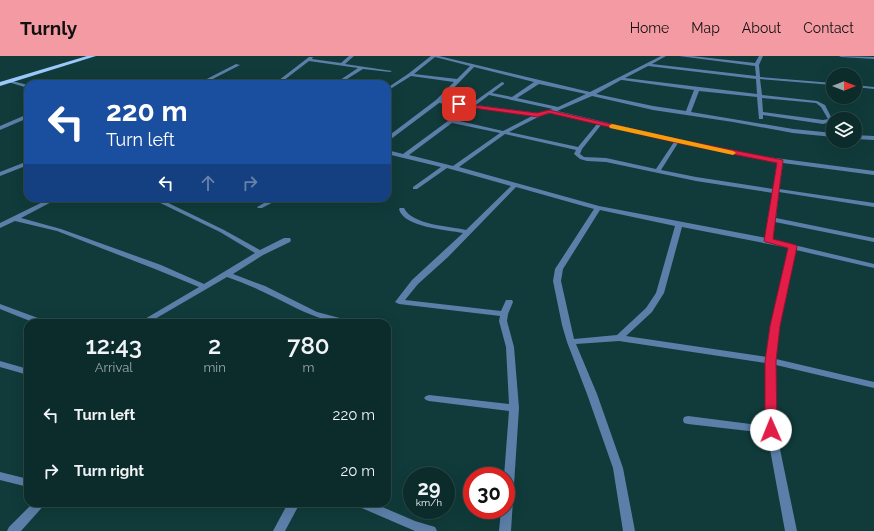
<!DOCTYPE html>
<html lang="en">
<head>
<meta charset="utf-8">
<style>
  :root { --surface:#0c2c2c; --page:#153434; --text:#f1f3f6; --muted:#9aa7a9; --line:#2c4848; --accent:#f49aa3 }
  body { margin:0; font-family:Raleway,sans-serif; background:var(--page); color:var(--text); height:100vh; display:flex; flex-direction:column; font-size:15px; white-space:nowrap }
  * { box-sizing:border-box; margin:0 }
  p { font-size:13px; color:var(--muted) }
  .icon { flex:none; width:22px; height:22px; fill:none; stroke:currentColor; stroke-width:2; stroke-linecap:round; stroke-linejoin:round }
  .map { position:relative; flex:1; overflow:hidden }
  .sheet { position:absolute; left:24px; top:263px; width:367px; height:188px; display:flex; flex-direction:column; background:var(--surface); border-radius:12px; box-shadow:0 4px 16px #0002,0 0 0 1px var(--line) }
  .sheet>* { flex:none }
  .hud { position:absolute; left:24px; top:24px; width:367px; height:122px; border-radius:12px; box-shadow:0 4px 16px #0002,0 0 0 1px var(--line); background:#1a4fa0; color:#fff; overflow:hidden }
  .needle { width:26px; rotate:90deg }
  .buttons { position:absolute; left:826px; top:12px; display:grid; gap:8px }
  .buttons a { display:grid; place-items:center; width:36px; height:36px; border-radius:50%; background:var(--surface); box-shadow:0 4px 16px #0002,0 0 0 1px var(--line); font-size:20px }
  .speed { position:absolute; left:403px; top:411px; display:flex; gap:8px; font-size:20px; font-weight:700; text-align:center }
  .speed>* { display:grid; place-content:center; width:52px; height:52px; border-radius:50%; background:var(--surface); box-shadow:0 4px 16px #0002,0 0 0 1px var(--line); line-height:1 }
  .speed small { font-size:10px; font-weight:400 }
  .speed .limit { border:6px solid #d22; background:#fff; color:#111 }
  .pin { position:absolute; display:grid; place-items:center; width:34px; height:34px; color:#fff; margin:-17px; border-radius:8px; box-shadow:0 2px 6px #0006 }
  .me { position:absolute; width:44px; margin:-22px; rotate:359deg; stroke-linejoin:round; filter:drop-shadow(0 0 3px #0008) }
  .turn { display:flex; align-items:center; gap:14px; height:84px; padding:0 16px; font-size:18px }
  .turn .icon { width:52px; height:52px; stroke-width:2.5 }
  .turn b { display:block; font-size:28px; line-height:34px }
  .lanes { display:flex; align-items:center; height:38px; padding:0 16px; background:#0003; justify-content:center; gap:20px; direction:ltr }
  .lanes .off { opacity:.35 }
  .eta { display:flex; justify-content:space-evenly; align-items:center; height:68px; text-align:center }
  .eta b { font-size:24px; font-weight:600; line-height:28px }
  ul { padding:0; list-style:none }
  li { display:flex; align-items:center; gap:12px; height:56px; padding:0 16px }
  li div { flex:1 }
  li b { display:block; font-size:15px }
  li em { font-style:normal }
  header { display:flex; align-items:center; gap:24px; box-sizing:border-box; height:56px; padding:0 20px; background:var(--accent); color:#111 }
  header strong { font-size:19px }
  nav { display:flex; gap:22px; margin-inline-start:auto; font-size:14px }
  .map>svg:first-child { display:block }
</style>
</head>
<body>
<header>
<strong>Turnly</strong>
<nav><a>Home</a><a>Map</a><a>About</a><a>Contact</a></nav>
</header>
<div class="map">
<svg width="874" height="475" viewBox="0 0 874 475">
  <rect width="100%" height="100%" fill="#103b3a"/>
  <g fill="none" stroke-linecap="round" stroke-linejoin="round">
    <g fill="#5c7fa9" fill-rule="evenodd">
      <polygon points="349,0 354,0 345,8 392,15 390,16 363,13 339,28 334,28 358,12 309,5 279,28 274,28 309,1 313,1 312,3 341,7"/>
      <path d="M 431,0 L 439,0 L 590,36 L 661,0 L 666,0 L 652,8 L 756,20 L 755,10 L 679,0 L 692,0 L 755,7 L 759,0 L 763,0 L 759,9 L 760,21 L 833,27 L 833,29 L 760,23 L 762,39 L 817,45 L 825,49 L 833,65 L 823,68 L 763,59 L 763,63 L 759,63 L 757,41 L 699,35 L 691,56 L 793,73 L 833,77 L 833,81 L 793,77 L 733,66 L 653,54 L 592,40 L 557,55 L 677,83 L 761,100 L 874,115 L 874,119 L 783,107 L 779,133 L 874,147 L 874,151 L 779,136 L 776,162 L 874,182 L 874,186 L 775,166 L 773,184 L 874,208 L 874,212 L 796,194 L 779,270 L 776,303 L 874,326 L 874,332 L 776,309 L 776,374 L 797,475 L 785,475 L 767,377 L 688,368 L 684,367 L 683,364 L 684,361 L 688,360 L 766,370 L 766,307 L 619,285 L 576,288 L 597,338 L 623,412 L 635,475 L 623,475 L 613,412 L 587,338 L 567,286 L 562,269 L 553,225 L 555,213 L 594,153 L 516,131 L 448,201 L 418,228 L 405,244 L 501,255 L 506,244 L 512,244 L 513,246 L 508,258 L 507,265 L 514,291 L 519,352 L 511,475 L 499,475 L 501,454 L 506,454 L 506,420 L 504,420 L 509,355 L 429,345 L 426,344 L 424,342 L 426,340 L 429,339 L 509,348 L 506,291 L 499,265 L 500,260 L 399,248 L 395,246 L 412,224 L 463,177 C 447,174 403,171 399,153 L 400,152 L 404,152 C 412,169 449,170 466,174 L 511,130 L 447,112 L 417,133 L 413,133 L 413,131 L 441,111 L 387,98 L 387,94 L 403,98 L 467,51 L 439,47 L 387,86 L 387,81 L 436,44 L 454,26 L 411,20 L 387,35 L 387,32 L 408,18 ZM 435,1 L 470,10 L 457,23 L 414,18 ZM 648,10 L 756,23 L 757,38 L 625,22 ZM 474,11 L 534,26 L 512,41 L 492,37 L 504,28 L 504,27 L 502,26 L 471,48 L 442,44 ZM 621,24 L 622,24 L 694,34 L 686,55 L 653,50 L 596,38 ZM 539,28 L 586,38 L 558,51 L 517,42 ZM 489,39 L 553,53 L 538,57 L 476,49 ZM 762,42 L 816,47 L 821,51 L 828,63 L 823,64 L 763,56 ZM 473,51 L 532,60 L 503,75 L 455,64 ZM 551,57 L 597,68 L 578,91 L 509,76 L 540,60 ZM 452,67 L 500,77 L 453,110 L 409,99 ZM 601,69 L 674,86 L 656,113 L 606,102 L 584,101 L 580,98 L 582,93 ZM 505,78 L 576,94 L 574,98 L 580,103 L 587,105 L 606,106 L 696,125 L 773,137 L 766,182 L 599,150 L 459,111 ZM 678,87 L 777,106 L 773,133 L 696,121 L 661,114 ZM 600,154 L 675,170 L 656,237 L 646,252 L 617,279 L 574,283 L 561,225 L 563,213 ZM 682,171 L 789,192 L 771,270 L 767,301 L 626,280 L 652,256 L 664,237 Z"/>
      <polygon points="839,0 874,1 874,3 841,1"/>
      <polygon points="236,8 240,9 203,28 197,28"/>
      <polygon points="8,24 28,29 28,32 8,26"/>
      <polygon points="855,29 874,31 874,33 855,31"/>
      <polygon points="28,58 28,62 0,74 0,70"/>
      <polygon points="855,79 874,80 874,84 855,83"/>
      <polygon points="28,105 28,109 0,120 0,116"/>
      <path d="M 51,142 L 59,142 L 21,162 L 61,173 L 161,209 L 204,228 L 255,197 L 220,176 L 150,142 L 158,142 L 224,174 L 260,194 L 284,182 L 290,182 L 291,184 L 290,186 L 263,199 L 233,218 L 265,230 L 317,256 L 351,265 L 352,267 C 316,267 291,248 259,234 C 249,229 238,225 227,221 L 148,267 L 138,267 L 199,231 L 155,213 L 57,175 L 15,165 L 0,172 L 0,167 Z"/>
      <polygon points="273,142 281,142 262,152 258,152 257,151"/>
      <polygon points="0,248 46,265 47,267 35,267 0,253"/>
      <polygon points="0,305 28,313 28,319 0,311"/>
      <polygon points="0,416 28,423 28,431 0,424"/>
      <polygon points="33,447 46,447 21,475 7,475 9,471"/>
      <polygon points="288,447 300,447 285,475 273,475"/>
      <polygon points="355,447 373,447 415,465 435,471 437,475 415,475 357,450"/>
    </g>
    <polygon fill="#9dc8fb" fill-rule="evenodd" points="87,0 96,0 0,30 0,26"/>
  </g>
  <polygon fill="#e11d48" stroke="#92132f" points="457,47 537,57 549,54 677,83 783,104 773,183 796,189 797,191 780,270 776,305 777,374 775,377 771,378 767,377 765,374 765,305 770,270 788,192 766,186 764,185 777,107 677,87 549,57 538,61 459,50 457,50"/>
  <polygon fill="#f59e0b" points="612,68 733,95 736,97 733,99 610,72 609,70"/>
</svg>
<div class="buttons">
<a><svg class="needle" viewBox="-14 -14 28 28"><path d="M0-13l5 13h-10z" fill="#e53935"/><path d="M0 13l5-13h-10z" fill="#9aa7a9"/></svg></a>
<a><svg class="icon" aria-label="layers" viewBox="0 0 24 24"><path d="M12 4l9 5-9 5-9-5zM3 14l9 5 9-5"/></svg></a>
</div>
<div class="speed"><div>29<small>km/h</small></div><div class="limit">30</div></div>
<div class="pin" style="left:459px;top:48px;background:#d93025"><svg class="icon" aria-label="arrive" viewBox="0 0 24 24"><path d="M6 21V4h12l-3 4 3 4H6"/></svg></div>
<svg class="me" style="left:771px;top:374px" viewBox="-20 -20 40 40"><circle r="19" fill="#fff"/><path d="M0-13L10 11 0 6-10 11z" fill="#e11d48"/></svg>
<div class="hud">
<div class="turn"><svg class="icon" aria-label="left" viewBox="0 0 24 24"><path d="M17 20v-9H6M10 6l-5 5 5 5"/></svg><div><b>220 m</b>Turn left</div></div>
<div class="lanes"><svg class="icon" aria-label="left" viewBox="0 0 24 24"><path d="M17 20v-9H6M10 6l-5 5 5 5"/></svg><svg class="icon off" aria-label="ahead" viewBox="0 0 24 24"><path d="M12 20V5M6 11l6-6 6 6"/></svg><svg class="icon off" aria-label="right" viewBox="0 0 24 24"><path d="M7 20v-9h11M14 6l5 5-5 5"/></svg></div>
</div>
<section class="sheet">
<div class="eta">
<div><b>12:43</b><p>Arrival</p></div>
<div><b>2</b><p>min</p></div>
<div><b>780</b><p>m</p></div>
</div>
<ul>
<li><svg class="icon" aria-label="left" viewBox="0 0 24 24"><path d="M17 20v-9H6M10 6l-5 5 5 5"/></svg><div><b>Turn left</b></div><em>220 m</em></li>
<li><svg class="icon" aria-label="right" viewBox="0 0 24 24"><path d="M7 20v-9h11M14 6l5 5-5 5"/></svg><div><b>Turn right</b></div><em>20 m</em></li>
</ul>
</section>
</div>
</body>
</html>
